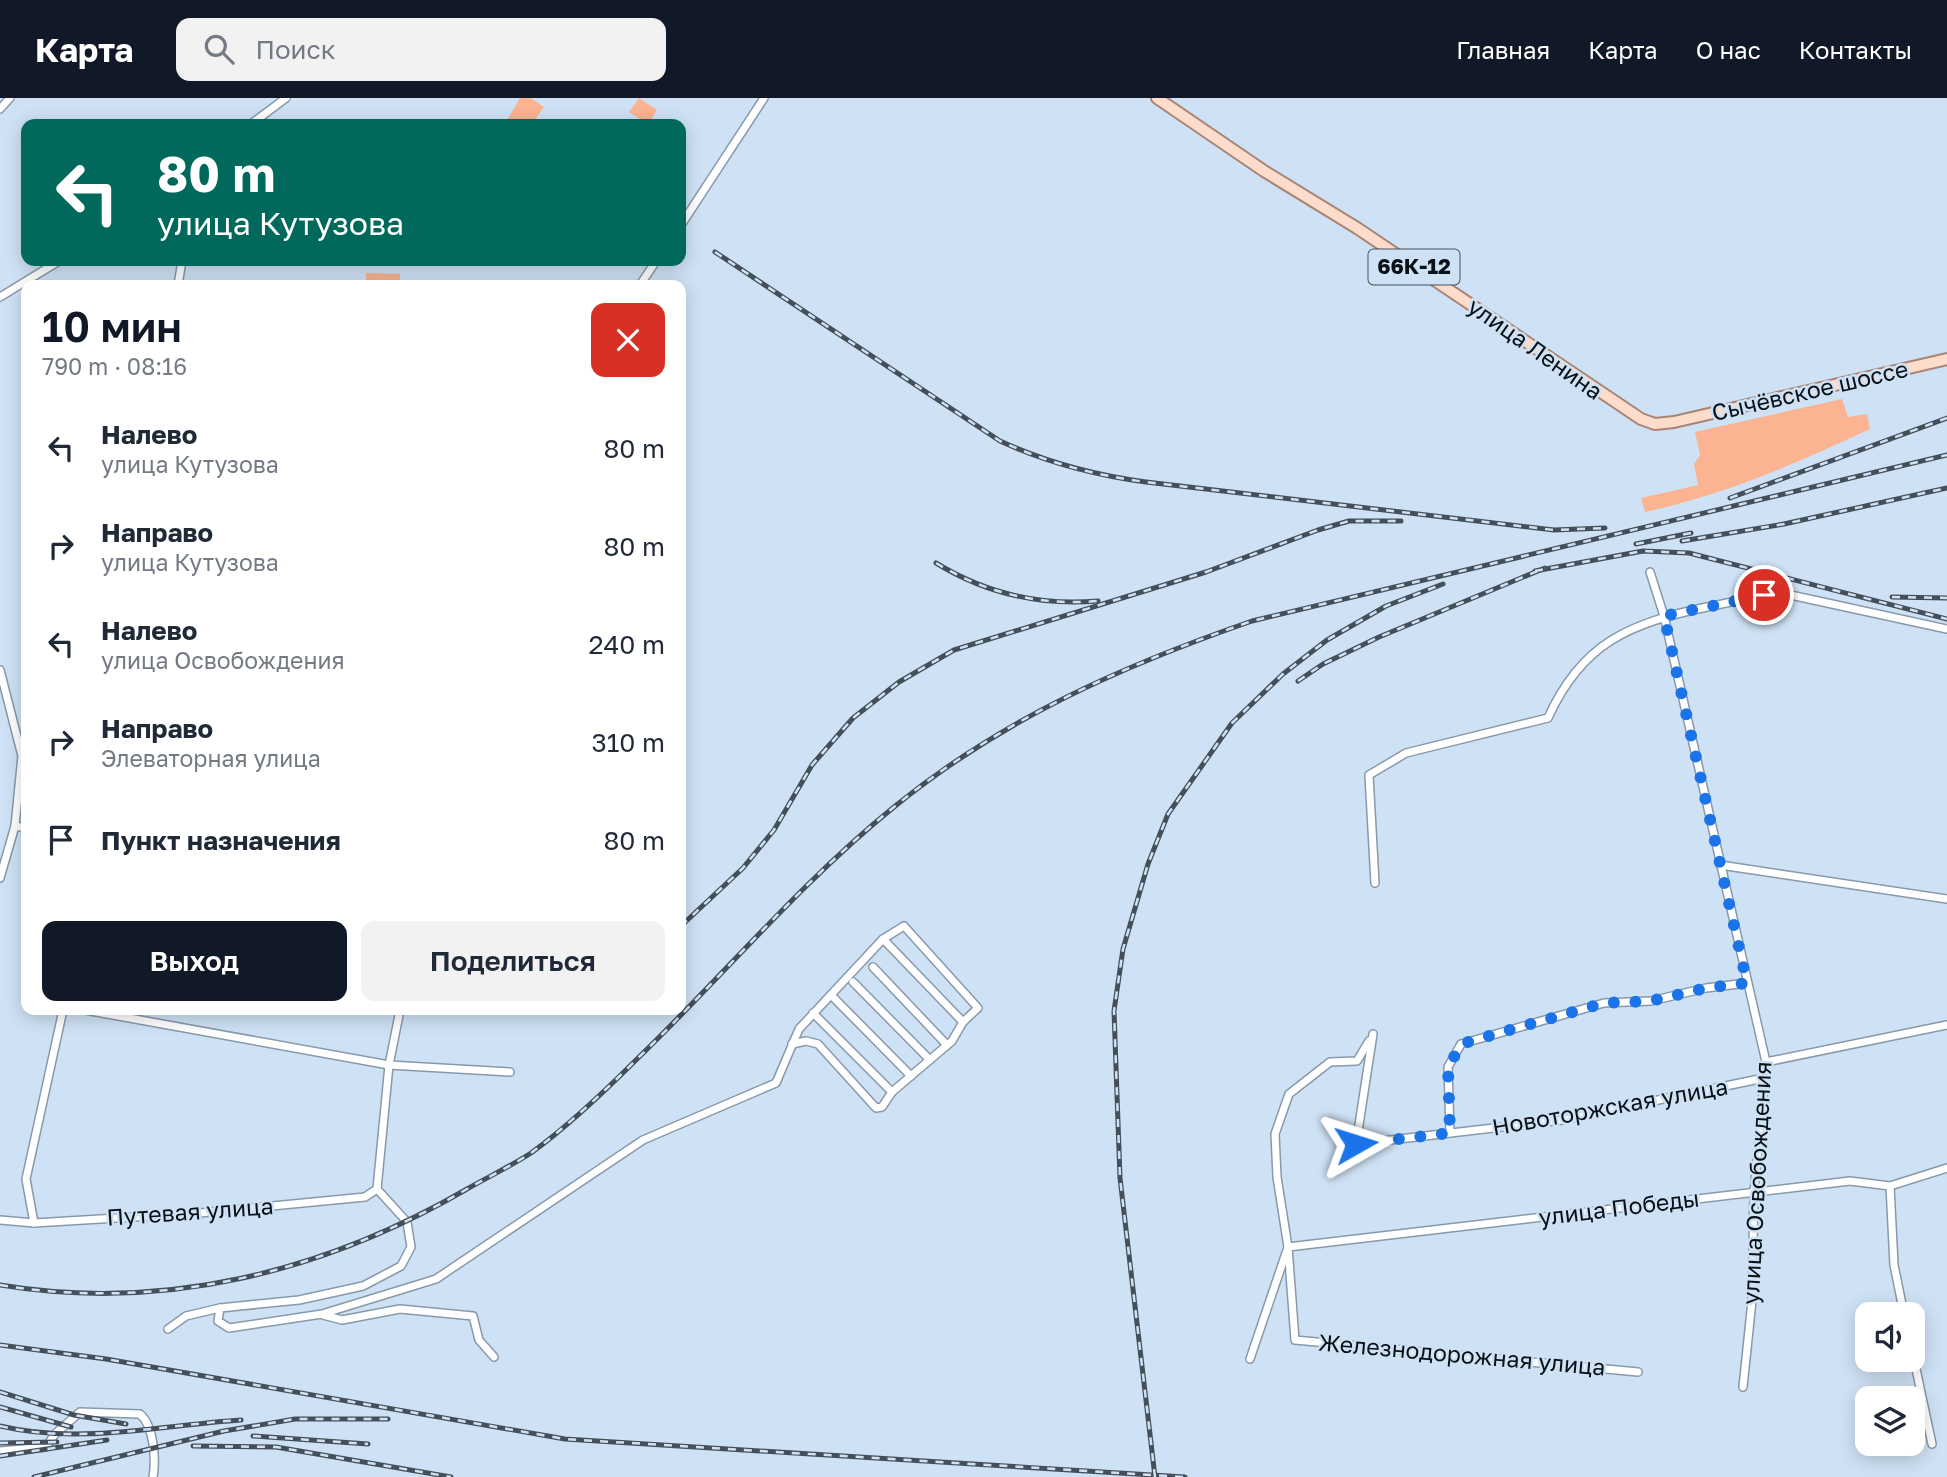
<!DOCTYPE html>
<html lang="ru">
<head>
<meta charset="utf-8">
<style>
  :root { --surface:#fff; --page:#f2f2f3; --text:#1f2937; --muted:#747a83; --accent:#111827 }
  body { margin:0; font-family:"Golos Text",sans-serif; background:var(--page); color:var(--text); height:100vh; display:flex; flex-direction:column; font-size:26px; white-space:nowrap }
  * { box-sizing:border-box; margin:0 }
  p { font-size:23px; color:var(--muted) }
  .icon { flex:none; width:38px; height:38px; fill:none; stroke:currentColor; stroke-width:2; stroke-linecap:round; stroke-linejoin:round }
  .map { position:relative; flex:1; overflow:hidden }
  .details { position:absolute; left:21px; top:182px; width:665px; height:735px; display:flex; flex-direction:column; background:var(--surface); border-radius:14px; box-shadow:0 4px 18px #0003 }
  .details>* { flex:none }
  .hud { position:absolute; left:21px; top:21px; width:665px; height:147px; border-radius:14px; box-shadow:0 4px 18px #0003; background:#00695c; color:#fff; overflow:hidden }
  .fabs { position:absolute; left:1855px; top:1204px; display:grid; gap:14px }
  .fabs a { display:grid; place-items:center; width:70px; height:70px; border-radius:14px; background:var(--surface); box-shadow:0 4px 18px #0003; font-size:35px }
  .pin { position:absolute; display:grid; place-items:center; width:60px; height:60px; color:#fff; margin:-30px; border:4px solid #fff; border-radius:50%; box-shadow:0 2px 7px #0007 }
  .me { position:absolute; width:77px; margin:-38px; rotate:84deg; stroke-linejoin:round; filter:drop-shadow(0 0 5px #0008) }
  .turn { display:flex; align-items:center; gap:24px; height:147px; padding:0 21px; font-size:32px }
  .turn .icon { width:91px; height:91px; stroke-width:2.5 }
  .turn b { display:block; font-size:49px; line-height:60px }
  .round { display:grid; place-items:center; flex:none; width:74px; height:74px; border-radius:14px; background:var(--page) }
  .overview { display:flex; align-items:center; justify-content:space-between; height:119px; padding:0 21px }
  h1 { font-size:42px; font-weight:600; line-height:52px; color:var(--accent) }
  .primary-button { display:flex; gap:14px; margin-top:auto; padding:14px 21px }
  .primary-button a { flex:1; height:80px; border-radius:14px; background:var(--accent); color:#fff; font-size:28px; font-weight:600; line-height:80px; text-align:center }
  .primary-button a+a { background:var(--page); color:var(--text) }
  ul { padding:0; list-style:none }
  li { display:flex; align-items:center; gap:21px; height:98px; padding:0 21px }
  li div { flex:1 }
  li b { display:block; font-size:26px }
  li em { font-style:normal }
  header { display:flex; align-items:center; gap:42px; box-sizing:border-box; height:98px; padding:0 35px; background:var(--accent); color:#fff }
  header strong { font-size:33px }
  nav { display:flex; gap:38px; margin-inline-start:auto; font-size:24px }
  .search { width:490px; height:63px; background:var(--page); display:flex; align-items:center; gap:18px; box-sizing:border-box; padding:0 24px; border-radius:14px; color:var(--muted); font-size:26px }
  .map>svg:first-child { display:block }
</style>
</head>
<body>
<header>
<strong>Карта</strong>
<div class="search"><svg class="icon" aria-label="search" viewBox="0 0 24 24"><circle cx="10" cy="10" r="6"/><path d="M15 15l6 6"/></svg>Поиск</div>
<nav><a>Главная</a><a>Карта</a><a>О нас</a><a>Контакты</a></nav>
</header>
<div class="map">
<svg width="1947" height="1379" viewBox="0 0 1947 1379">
  <rect width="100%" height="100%" fill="#cfe2f5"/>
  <g fill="#fbb391">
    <polygon points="520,0 531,0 544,9 532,26 505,26"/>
    <polygon points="639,0 657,12 648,26 629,14"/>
    <polygon points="366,175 400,176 400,187 366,186"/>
    <path d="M 1842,301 L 1848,319 L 1867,316 L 1870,331 C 1795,366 1727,396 1645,414 L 1641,400 L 1698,387 L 1694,366 L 1700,357 L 1695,334 Z"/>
  </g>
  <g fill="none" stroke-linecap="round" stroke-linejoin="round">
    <defs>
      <g id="street">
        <polyline points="0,11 10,0"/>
        <polyline points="251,26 286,0"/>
        <polyline points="681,127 764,0"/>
        <polyline points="178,187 182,163"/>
        <polyline points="640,187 656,163"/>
        <polyline points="0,199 59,163"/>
        <polyline points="1650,474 1664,518 1766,964 1754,1094 1752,1203 1743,1289"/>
        <polyline points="0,572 22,658 15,728 0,780"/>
        <polyline points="15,728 26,730"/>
        <polyline points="1720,767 1947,801"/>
        <path d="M 1375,785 L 1369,677 L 1406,655 L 1548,620 C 1582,544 1631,525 1707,509 C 1733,504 1759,497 1786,496 L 1947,531"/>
        <polyline points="883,841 963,924"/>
        <polyline points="873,869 947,947"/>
        <polyline points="853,884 930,962"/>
        <polyline points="831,897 911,978"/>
        <polyline points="85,912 389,967 510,974"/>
        <polyline points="1373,936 1356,1046 1562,1022 1764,980"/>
        <polyline points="792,946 806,943 818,946 876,1010 882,1009 892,994"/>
        <polyline points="1766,964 1947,927"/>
        <polyline points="1450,1035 1448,969 1461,946 1604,905 1651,903 1706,890 1747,885"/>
        <polyline points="1890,1088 1894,1167 1904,1216"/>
        <polyline points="377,1091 407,1124 411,1149 401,1168 363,1188 299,1202 220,1210 218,1223 229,1230 322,1216 436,1181 643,1042 776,985 799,931 883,841 904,828 978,910 963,924 952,943 892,994 813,915"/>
        <polyline points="377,1091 389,967 400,912"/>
        <polyline points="0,1122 34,1125 200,1115 365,1099 377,1091"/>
        <polyline points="34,1125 26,1081 63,912"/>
        <polyline points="323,1217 342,1222 400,1211 473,1218 479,1242 494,1259"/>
        <polyline points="168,1231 186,1218 220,1210"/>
        <polyline points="1913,1257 1932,1346"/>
        <polyline points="1250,1261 1288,1149 1277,1079 1275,1036 1289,996 1330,964 1357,963 1369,943"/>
        <polyline points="1638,1274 1295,1242 1288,1149 1850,1083 1890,1088 1947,1070"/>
        <path d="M 0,1353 L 46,1349 L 55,1336 L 80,1314 L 140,1316 C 154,1328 156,1361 153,1379"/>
      </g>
      <polyline id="primary" points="1157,0 1264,73 1357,130 1641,321 1655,326 1674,324 1947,261"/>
    </defs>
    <use href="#street" stroke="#8799aa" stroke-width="10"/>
    <use href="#primary" stroke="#a78576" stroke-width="14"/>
    <use href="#street" stroke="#fff" stroke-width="7"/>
    <use href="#primary" stroke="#fddccc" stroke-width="10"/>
    <defs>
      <g id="rail">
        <path d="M 715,154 L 1000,343 C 1048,365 1094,377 1146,384 L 1554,432 L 1605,430"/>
        <polyline points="1730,400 1947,320"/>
        <polyline points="1682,443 1784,426 1947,390"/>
        <polyline points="1636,446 1691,435"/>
        <path d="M 936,465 C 985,495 1040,508 1098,503"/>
        <polyline points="1535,473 1643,453 1689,455 1947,521"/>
        <polyline points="1892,499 1947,500"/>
        <polyline points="1298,583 1323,566 1379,539 1545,470"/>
        <polyline points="681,828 743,770 774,732 812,667 853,620 899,584 954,552 1206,474 1318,432 1349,423 1401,423"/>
        <path d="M 0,1187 C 164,1214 324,1174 467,1091 C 488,1079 511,1068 531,1055 C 563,1032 607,991 636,962 C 723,878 800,785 894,709 C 1002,621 1122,568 1252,523 L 1947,357"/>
        <polyline points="0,1247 106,1261 565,1341 1185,1379"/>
        <polyline points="0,1294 74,1317 126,1326"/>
        <polyline points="0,1309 71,1329"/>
        <path d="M 0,1328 C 79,1347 161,1327 241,1322"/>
        <polyline points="253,1338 368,1346"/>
        <polyline points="0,1345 57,1344"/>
        <polyline points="193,1348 276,1349 451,1379"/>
        <polyline points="0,1358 107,1342"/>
        <polyline points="34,1379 224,1333 295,1321 388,1321"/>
        <polyline points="1155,1379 1120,1080 1114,913 1123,851 1148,766 1168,716 1232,625 1283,576 1327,542 1386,508 1443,486"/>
      </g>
    </defs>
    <use href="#rail" stroke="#444f59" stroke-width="5"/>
    <use href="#rail" stroke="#cfe2f5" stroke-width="2.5" stroke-dasharray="8" stroke-linecap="butt"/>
  </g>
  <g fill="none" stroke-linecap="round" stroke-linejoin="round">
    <polyline stroke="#1a73e8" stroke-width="12" stroke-dasharray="0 21.6" points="1356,1046 1450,1035 1448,970 1461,946 1604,905 1651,903 1706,890 1747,885 1664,518 1764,497"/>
  </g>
  <g text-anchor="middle" stroke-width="5" stroke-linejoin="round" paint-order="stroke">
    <rect fill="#cfe2f5" stroke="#444f59" stroke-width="2" x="1368.5" y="151.5" width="91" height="35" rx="5"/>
    <g font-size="21" font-weight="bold" fill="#091016">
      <text x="1414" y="176">66К-12</text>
    </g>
    <g font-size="23" fill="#091016" stroke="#cfe2f5">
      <text transform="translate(1535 251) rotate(35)" y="8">улица Ленина</text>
      <text transform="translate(1810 293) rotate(-13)" y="8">Сычёвское шоссе</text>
      <text transform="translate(1610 1009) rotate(-10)" y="8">Новоторжская улица</text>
      <text transform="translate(1757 1085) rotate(-87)" y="8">улица Освобождения</text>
      <text transform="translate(1619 1110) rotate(-7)" y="8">улица Победы</text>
      <text transform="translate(190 1114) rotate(-4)" y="8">Путевая улица</text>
      <text transform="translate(1462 1257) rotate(5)" y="8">Железнодорожная улица</text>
    </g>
  </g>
</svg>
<div class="fabs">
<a><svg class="icon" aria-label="sound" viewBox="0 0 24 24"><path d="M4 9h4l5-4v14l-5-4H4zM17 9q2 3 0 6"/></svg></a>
<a><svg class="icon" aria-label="layers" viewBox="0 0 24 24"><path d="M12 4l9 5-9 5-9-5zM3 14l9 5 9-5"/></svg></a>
</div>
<div class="pin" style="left:1764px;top:497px;background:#d93025"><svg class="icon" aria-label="arrive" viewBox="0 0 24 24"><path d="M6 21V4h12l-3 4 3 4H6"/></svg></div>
<svg class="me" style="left:1356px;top:1046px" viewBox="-20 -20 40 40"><path d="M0-17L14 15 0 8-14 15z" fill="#1a73e8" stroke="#fff" stroke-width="4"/></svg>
<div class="hud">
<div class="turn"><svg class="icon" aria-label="left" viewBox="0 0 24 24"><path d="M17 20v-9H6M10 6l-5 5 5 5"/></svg><div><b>80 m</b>улица Кутузова</div></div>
</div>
<section class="details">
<div class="overview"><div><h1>10 мин</h1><p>790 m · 08:16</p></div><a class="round" style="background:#d93025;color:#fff"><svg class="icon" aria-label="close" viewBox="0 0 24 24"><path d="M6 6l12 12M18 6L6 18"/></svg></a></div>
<ul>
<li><svg class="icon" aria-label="left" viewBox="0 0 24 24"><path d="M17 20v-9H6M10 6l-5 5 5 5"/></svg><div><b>Налево</b><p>улица Кутузова</p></div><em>80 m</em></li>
<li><svg class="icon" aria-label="right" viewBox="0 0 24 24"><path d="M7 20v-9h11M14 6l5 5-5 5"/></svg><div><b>Направо</b><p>улица Кутузова</p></div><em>80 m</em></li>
<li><svg class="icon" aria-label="left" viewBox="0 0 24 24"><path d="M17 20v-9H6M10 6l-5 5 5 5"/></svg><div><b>Налево</b><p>улица Освобождения</p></div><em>240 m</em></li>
<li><svg class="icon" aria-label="right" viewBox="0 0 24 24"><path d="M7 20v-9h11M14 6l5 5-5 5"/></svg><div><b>Направо</b><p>Элеваторная улица</p></div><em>310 m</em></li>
<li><svg class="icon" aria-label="arrive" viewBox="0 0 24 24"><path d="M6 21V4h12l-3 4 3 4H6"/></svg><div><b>Пункт назначения</b></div><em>80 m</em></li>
</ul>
<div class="primary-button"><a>Выход</a><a>Поделиться</a></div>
</section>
</div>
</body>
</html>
